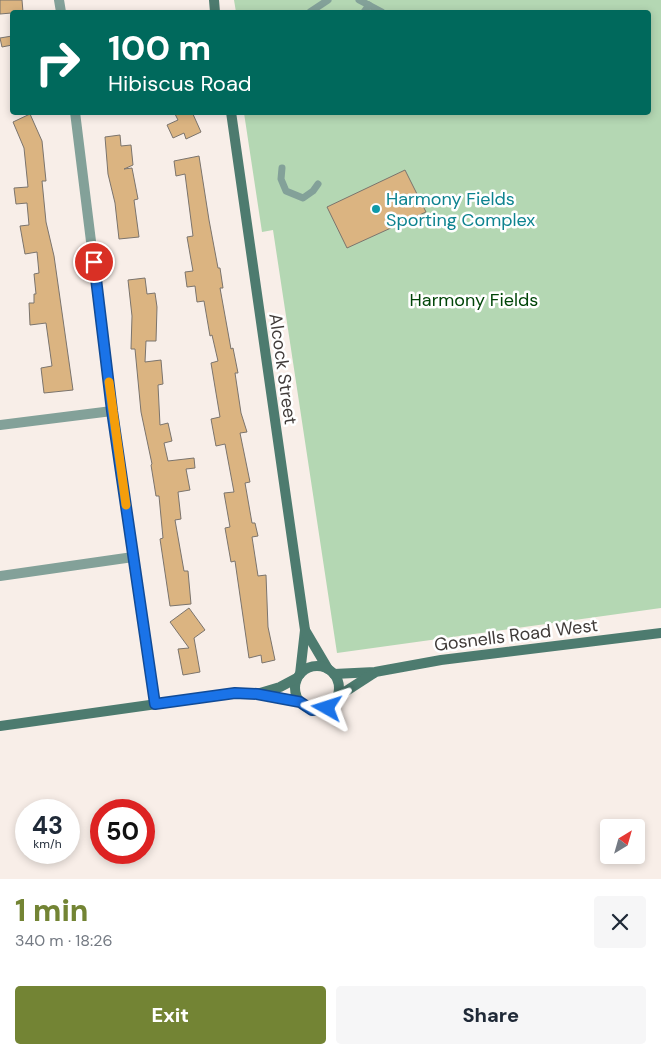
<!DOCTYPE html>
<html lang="en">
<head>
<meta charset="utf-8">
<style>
  :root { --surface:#fff; --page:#f6f6f7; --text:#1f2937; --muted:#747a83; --accent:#738434 }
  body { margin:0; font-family:"DM Sans",sans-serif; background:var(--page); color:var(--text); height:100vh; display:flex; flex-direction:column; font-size:19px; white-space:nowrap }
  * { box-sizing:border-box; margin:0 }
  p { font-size:16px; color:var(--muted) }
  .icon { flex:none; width:28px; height:28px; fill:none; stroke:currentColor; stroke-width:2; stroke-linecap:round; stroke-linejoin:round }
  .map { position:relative; height:879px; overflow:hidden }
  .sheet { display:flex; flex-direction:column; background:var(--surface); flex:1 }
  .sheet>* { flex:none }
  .banner { position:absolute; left:10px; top:10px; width:641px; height:105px; border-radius:5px; box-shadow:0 2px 8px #0003; background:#00695c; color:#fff; overflow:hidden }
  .needle { width:32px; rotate:37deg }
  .fabs { position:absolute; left:600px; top:819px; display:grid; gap:10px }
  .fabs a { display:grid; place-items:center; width:45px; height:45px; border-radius:5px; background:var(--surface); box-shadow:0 2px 8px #0003; font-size:25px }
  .speed { position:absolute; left:15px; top:799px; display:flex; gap:10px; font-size:25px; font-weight:700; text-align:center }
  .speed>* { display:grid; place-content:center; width:65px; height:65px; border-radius:50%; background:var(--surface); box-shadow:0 2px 8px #0003; line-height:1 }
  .speed small { font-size:12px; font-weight:400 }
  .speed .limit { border:8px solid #d22; background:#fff; color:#111 }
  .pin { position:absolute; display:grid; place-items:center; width:42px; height:42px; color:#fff; margin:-21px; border:2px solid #fff; border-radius:50%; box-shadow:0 1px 5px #0007 }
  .me { position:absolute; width:55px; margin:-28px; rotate:276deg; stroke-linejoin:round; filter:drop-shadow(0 0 4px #0008) }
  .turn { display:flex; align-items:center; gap:18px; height:105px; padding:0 15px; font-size:22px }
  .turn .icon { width:65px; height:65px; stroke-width:2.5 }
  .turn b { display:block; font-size:35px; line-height:42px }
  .round { display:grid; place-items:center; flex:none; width:52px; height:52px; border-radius:5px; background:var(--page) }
  .overview { display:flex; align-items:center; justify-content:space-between; height:85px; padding:0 15px }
  h1 { font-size:30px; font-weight:800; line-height:38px; color:var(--accent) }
  .cta { display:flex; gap:10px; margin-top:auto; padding:10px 15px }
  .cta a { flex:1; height:58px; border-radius:5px; background:var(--accent); color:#fff; font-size:20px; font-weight:800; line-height:58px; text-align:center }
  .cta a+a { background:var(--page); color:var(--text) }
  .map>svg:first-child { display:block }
</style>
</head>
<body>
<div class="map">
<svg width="661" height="879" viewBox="0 0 661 879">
  <rect width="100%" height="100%" fill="#f8eee8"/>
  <polygon fill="#b4d7b3" points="234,0 661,0 661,608 337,653 273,230 262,232 244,113 649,112 649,12 236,12"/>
  <g fill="#dbb481" stroke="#7b746d">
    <polygon points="0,0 22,0 23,12 0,14"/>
    <polygon points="12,36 12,45 2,47 0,38"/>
    <polygon points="174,112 192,112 201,132 186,139 184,133 173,138 167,125 178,120"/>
    <polygon points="30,114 42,141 46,181 42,181 46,222 54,256 73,390 44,393 41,368 52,366 46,323 30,325 29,303 34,303 34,294 36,294 34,274 39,273 37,252 25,254 20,226 29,225 27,203 16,204 14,188 28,187 24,148 13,122"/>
    <polygon points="120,135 121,146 131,145 133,165 124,169 132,168 138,199 134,200 139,237 119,239 115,203 108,174 105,137"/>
    <polygon points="199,156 209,220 218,268 220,268 223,288 220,288 231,349 233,348 238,373 235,373 241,413 247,432 240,433 250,482 245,483 252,523 255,523 258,536 252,537 258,576 266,575 268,627 275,660 262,663 261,655 249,658 235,561 231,562 225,528 230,527 224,493 234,492 225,444 216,446 211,419 220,417 211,363 218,361 212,335 210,336 204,301 197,302 195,286 187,287 185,272 193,271 187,237 193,236 185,174 176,176 174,161"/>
    <polygon points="405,170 426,212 347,248 327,207"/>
    <polygon points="145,278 147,294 155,293 157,307 156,341 146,341 145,362 161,360 163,384 158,385 160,425 168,423 172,441 164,443 168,461 194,458 195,468 186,469 190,490 178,492 181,519 175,520 184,571 188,571 191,604 170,606 160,539 163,538 159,496 156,496 151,465 152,464 141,412 135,349 131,349 132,316 128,280"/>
    <polygon points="189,608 205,630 194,638 200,672 183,675 178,649 189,648 170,622"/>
  </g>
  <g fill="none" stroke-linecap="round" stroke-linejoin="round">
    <g stroke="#83a199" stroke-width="7">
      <polyline points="359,0 382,12"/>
      <polyline points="310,12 328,0"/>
      <polyline points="364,12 369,5"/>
      <polyline points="282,168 281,179 286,191 303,198 313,191 318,184"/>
    </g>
    <g stroke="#83a199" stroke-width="10">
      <polyline points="59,0 61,12"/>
      <polyline points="75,112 112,411 155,704"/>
      <polyline points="0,425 112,411"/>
      <polyline points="0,576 133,557"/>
    </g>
    <g stroke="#4d7b6f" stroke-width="10">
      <polyline points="214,0 215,12"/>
      <polyline points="231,112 305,630 300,674"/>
      <polyline points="305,630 328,669"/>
      <circle cx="317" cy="688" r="22"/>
      <polyline points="334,674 375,672 441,660 661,633"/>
      <polyline points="260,693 280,687 297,678"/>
      <polyline points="337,697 374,673"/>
      <polyline points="0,726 235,693 257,694 300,702"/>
    </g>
  </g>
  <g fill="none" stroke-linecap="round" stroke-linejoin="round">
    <defs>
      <polyline id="route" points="94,262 112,411 155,704 235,693 257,694 300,702 312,710 327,708"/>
    </defs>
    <use href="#route" stroke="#114b97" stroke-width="12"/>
    <use href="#route" stroke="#1a73e8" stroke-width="9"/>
    <polyline stroke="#f59e0b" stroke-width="9" points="109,382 126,505"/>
  </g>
  <circle fill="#0f9aa8" stroke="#fff" stroke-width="2" cx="376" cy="209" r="5"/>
  <g text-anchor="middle" stroke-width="5" stroke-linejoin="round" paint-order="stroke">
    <g font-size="18" fill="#0d838f" stroke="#fff" text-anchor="start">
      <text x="386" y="205">Harmony Fields<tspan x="386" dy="21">Sporting Complex</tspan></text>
    </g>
    <g font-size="18" fill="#004508" stroke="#fff">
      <text x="474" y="306">Harmony Fields</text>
    </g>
    <g font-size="18" fill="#403b39" stroke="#fff">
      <text transform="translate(283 369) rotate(82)" y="6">Alcock Street</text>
      <text transform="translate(516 635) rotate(-7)" y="6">Gosnells Road West</text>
    </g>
  </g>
</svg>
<div class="fabs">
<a><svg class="needle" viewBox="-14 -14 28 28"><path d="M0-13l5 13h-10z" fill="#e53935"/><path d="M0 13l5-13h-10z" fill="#747a83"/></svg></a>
</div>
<div class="speed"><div>43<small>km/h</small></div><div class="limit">50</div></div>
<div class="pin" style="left:94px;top:262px;background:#d93025"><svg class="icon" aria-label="arrive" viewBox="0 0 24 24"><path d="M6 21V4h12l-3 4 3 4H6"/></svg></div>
<svg class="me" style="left:327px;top:708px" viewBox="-20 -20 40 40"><path d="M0-17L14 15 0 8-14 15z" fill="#1a73e8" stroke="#fff" stroke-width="4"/></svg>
<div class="banner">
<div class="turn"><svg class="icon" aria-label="right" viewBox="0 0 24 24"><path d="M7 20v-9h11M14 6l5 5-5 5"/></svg><div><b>100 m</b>Hibiscus Road</div></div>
</div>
</div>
<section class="sheet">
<div class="overview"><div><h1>1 min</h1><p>340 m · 18:26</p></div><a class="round"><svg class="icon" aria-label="close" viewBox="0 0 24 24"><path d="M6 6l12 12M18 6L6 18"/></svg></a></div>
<div class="cta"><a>Exit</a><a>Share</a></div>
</section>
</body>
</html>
